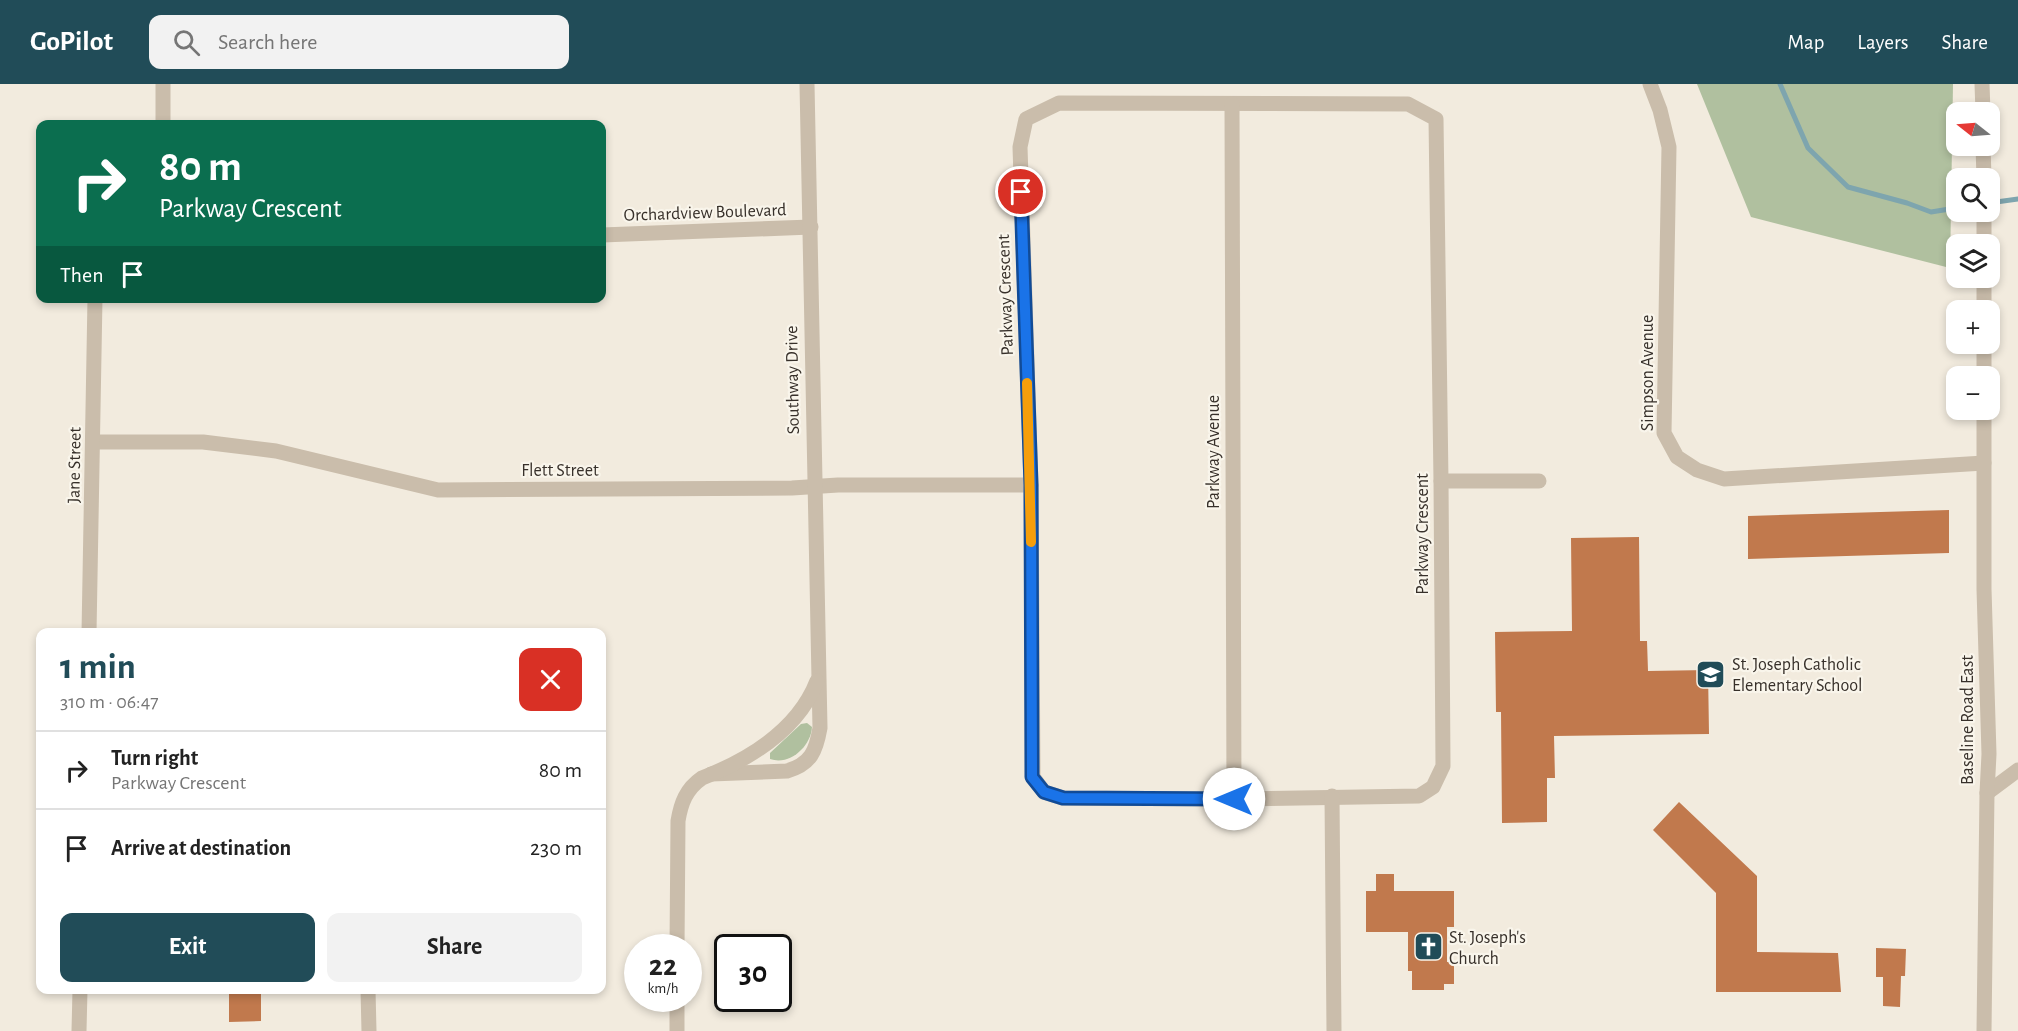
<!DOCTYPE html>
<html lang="en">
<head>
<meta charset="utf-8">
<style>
  :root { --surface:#fff; --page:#f2f2f2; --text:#222; --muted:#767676; --line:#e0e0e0; --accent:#214c58 }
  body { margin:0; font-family:"Alegreya Sans",sans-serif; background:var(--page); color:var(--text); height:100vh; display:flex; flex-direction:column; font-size:22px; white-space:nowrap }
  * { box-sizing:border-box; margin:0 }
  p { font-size:20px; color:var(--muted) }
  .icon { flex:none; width:33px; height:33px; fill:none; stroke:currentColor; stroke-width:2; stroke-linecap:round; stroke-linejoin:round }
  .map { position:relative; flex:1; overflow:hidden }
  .sheet { position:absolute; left:36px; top:544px; width:570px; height:366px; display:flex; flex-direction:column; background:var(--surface); border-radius:12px; box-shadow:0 3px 9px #0003 }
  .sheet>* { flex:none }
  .banner { position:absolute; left:36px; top:36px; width:570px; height:183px; border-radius:12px; box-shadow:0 3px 9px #0003; background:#0b6e4f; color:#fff; overflow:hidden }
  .needle { width:39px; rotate:287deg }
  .tools { position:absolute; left:1946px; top:18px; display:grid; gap:12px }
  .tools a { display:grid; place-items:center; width:54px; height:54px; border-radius:12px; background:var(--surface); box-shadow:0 3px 9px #0003; font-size:30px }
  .speed { position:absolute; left:624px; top:850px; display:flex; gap:12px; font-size:30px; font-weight:700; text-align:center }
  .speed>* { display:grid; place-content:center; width:78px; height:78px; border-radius:50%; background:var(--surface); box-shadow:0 3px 9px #0003; line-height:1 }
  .speed small { font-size:15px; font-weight:400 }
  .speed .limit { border:3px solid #111; border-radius:9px; background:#fff; color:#111 }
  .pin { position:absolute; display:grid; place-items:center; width:51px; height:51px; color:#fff; margin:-26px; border:3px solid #fff; border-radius:50%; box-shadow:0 2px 6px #0007 }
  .me { position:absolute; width:66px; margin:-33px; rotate:270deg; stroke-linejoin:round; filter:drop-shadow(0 0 4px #0008) }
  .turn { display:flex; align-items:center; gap:21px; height:126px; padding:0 24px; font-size:27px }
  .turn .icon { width:78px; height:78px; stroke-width:2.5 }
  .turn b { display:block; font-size:42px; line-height:51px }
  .then { display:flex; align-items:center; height:57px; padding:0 24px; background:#0003; gap:12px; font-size:22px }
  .round { display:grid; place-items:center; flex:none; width:63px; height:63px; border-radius:12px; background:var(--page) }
  .headline { display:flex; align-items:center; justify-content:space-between; height:102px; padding:0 24px }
  h1 { font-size:36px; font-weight:700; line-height:45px; color:var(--accent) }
  .button { display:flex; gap:12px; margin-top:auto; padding:12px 24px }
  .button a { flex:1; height:69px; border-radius:12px; background:var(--accent); color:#fff; font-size:24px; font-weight:700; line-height:69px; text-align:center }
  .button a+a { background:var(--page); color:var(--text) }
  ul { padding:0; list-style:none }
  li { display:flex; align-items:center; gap:18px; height:78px; padding:0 24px; border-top:2px solid var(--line) }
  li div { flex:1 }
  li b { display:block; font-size:22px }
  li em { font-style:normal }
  header { display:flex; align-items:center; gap:36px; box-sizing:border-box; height:84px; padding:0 30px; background:var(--accent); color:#fff }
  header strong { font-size:28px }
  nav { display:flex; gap:33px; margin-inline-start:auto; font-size:21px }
  .search { width:420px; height:54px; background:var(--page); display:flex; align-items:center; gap:15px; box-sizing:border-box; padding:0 21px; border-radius:12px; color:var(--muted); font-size:22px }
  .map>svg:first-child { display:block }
</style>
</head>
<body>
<header>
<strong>GoPilot</strong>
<div class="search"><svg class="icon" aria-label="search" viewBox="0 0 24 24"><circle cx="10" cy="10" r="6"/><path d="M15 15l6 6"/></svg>Search here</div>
<nav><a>Map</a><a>Layers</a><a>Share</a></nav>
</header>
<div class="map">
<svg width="2018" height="947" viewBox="0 0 2018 947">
  <rect width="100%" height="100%" fill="#f2ebde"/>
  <g fill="#b0c09f">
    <polygon points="1697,0 1953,0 1950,184 1751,133"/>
    <path d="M 807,639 L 812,643 C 811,662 790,682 770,675 L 770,669 L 801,640 Z"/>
  </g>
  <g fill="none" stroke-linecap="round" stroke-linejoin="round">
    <g stroke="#7ea5ae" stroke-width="5">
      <polyline points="1780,0 1808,64 1848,103 1907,119 1931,128 1956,124"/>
      <polyline points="1989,119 2018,115"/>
    </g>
  </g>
  <g fill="#c1794d">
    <polygon points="1949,426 1949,469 1748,475 1748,432"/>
    <polygon points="1639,453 1640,557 1647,557 1648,587 1708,586 1709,650 1554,652 1555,694 1547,694 1547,738 1502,739 1501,628 1496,628 1495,548 1572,547 1571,454"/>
    <polygon points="1679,718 1757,792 1757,868 1838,869 1841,908 1716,908 1716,809 1653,746"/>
    <polygon points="1376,790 1394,790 1394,807 1454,807 1454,843 1447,843 1447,878 1454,878 1454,900 1444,900 1444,906 1412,906 1412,887 1408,887 1408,848 1366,848 1366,807 1376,807"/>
    <polygon points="1876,864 1906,865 1905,892 1901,892 1900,923 1883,922 1883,893 1876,893"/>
    <polygon points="229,906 261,906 261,937 229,938"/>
  </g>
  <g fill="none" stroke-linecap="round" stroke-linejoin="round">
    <g stroke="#cabdab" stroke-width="15">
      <polyline points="1650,0 1660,26 1669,63 1664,349 1677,373 1697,386 1724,395 1984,379"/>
      <polygon points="1059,19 1408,20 1436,35 1441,397 1443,682 1433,703 1419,712 1234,715 1063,714 1044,708 1033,693 1031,401 1020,63 1026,35"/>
      <polyline points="1232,20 1234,715"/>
      <polyline points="163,40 163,0"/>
      <polyline points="602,151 811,143"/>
      <polyline points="94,358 203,358 276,367 438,406 792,404 838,401 1031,401"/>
      <polyline points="1441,397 1539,397"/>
      <polyline points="89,549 95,214"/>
      <path d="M 711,690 L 787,687 C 811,680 816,667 820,644 L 807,0"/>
      <polyline points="1987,709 2018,686"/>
      <polyline points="1332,712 1334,947"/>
      <path d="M 677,864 L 678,737 C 681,719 686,705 702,694 C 748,676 798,646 817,597"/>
      <polyline points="368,906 369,947"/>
      <polyline points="79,947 80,906"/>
      <polyline points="677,947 677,915"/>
    </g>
    <g stroke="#cabdab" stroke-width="15">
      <polyline points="1982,0 1983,28"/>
      <polyline points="1983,62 1984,94"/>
      <polyline points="1984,160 1984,128"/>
      <polyline points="1984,194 1984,226"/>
      <polyline points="1984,260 1984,292"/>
      <polyline points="1984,326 1984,505 1989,670 1987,709 1984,947"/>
    </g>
  </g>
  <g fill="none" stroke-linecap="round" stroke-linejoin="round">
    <defs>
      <polyline id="route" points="1021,108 1031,401 1032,693 1044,708 1063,714 1234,715"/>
    </defs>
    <use href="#route" stroke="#114b97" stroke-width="15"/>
    <use href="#route" stroke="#1a73e8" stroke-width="10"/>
    <polyline stroke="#f59e0b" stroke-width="10" points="1027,299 1031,458"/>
  </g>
  <defs>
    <symbol id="school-square" viewBox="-11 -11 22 22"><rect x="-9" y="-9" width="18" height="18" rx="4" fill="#214c58" stroke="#f9f5eb"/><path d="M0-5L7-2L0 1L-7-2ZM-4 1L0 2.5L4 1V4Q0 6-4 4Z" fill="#fff"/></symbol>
    <symbol id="church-square" viewBox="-11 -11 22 22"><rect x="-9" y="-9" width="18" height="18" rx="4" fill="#214c58" stroke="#f9f5eb"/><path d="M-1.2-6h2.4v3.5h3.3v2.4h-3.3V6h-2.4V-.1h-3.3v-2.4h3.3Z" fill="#fff"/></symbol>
  </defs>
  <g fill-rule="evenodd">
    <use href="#school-square" x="1694" y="574" width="33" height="33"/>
    <use href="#church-square" x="1412" y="846" width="33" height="33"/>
  </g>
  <g text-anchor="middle" stroke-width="4.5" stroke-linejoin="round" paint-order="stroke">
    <g font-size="18" fill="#37302a" stroke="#f9f5eb">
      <text transform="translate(705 128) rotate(-2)" y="6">Orchardview Boulevard</text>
      <text transform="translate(1005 211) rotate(-92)" y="6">Parkway Crescent</text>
      <text transform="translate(1647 289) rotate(-90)" y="6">Simpson Avenue</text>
      <text transform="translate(792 296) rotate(-91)" y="6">Southway Drive</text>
      <text transform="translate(1213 368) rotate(-90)" y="6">Parkway Avenue</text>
      <text transform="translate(74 381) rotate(-89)" y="6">Jane Street</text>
      <text x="560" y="392">Flett Street</text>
      <text transform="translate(1422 450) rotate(-90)" y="6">Parkway Crescent</text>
      <text transform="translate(1967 636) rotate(-90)" y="6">Baseline Road East</text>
    </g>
    <g font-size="18" fill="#37302a" stroke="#f9f5eb" text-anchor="start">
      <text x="1732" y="586">St. Joseph Catholic<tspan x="1732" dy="21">Elementary School</tspan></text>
      <text x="1449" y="859">St. Joseph's<tspan x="1449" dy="21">Church</tspan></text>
    </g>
  </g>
</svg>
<div class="tools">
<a><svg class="needle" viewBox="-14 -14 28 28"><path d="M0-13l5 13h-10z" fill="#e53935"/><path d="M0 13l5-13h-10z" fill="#767676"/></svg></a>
<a><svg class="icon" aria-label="search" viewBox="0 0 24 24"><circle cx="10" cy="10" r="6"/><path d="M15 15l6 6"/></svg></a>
<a><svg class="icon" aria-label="layers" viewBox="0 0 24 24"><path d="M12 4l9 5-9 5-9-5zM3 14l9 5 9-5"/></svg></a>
<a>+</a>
<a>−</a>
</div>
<div class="speed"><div>22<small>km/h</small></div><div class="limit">30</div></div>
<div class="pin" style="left:1021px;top:108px;background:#d93025"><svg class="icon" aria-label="arrive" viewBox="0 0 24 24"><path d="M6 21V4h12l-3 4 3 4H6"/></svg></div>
<svg class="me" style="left:1234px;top:715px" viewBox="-20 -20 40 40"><circle r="19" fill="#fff"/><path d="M0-13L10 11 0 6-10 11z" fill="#1a73e8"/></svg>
<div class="banner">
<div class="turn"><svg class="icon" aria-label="right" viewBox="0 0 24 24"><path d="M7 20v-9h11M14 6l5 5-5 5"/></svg><div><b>80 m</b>Parkway Crescent</div></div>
<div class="then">Then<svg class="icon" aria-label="arrive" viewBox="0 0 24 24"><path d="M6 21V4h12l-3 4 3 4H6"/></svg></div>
</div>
<section class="sheet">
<div class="headline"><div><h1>1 min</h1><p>310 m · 06:47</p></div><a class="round" style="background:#d93025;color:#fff"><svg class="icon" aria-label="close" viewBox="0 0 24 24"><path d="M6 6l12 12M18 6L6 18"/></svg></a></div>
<ul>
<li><svg class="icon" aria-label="right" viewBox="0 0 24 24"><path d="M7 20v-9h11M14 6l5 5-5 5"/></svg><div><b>Turn right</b><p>Parkway Crescent</p></div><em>80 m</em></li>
<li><svg class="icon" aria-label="arrive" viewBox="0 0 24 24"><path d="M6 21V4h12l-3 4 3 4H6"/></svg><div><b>Arrive at destination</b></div><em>230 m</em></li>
</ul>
<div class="button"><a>Exit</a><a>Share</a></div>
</section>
</div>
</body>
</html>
